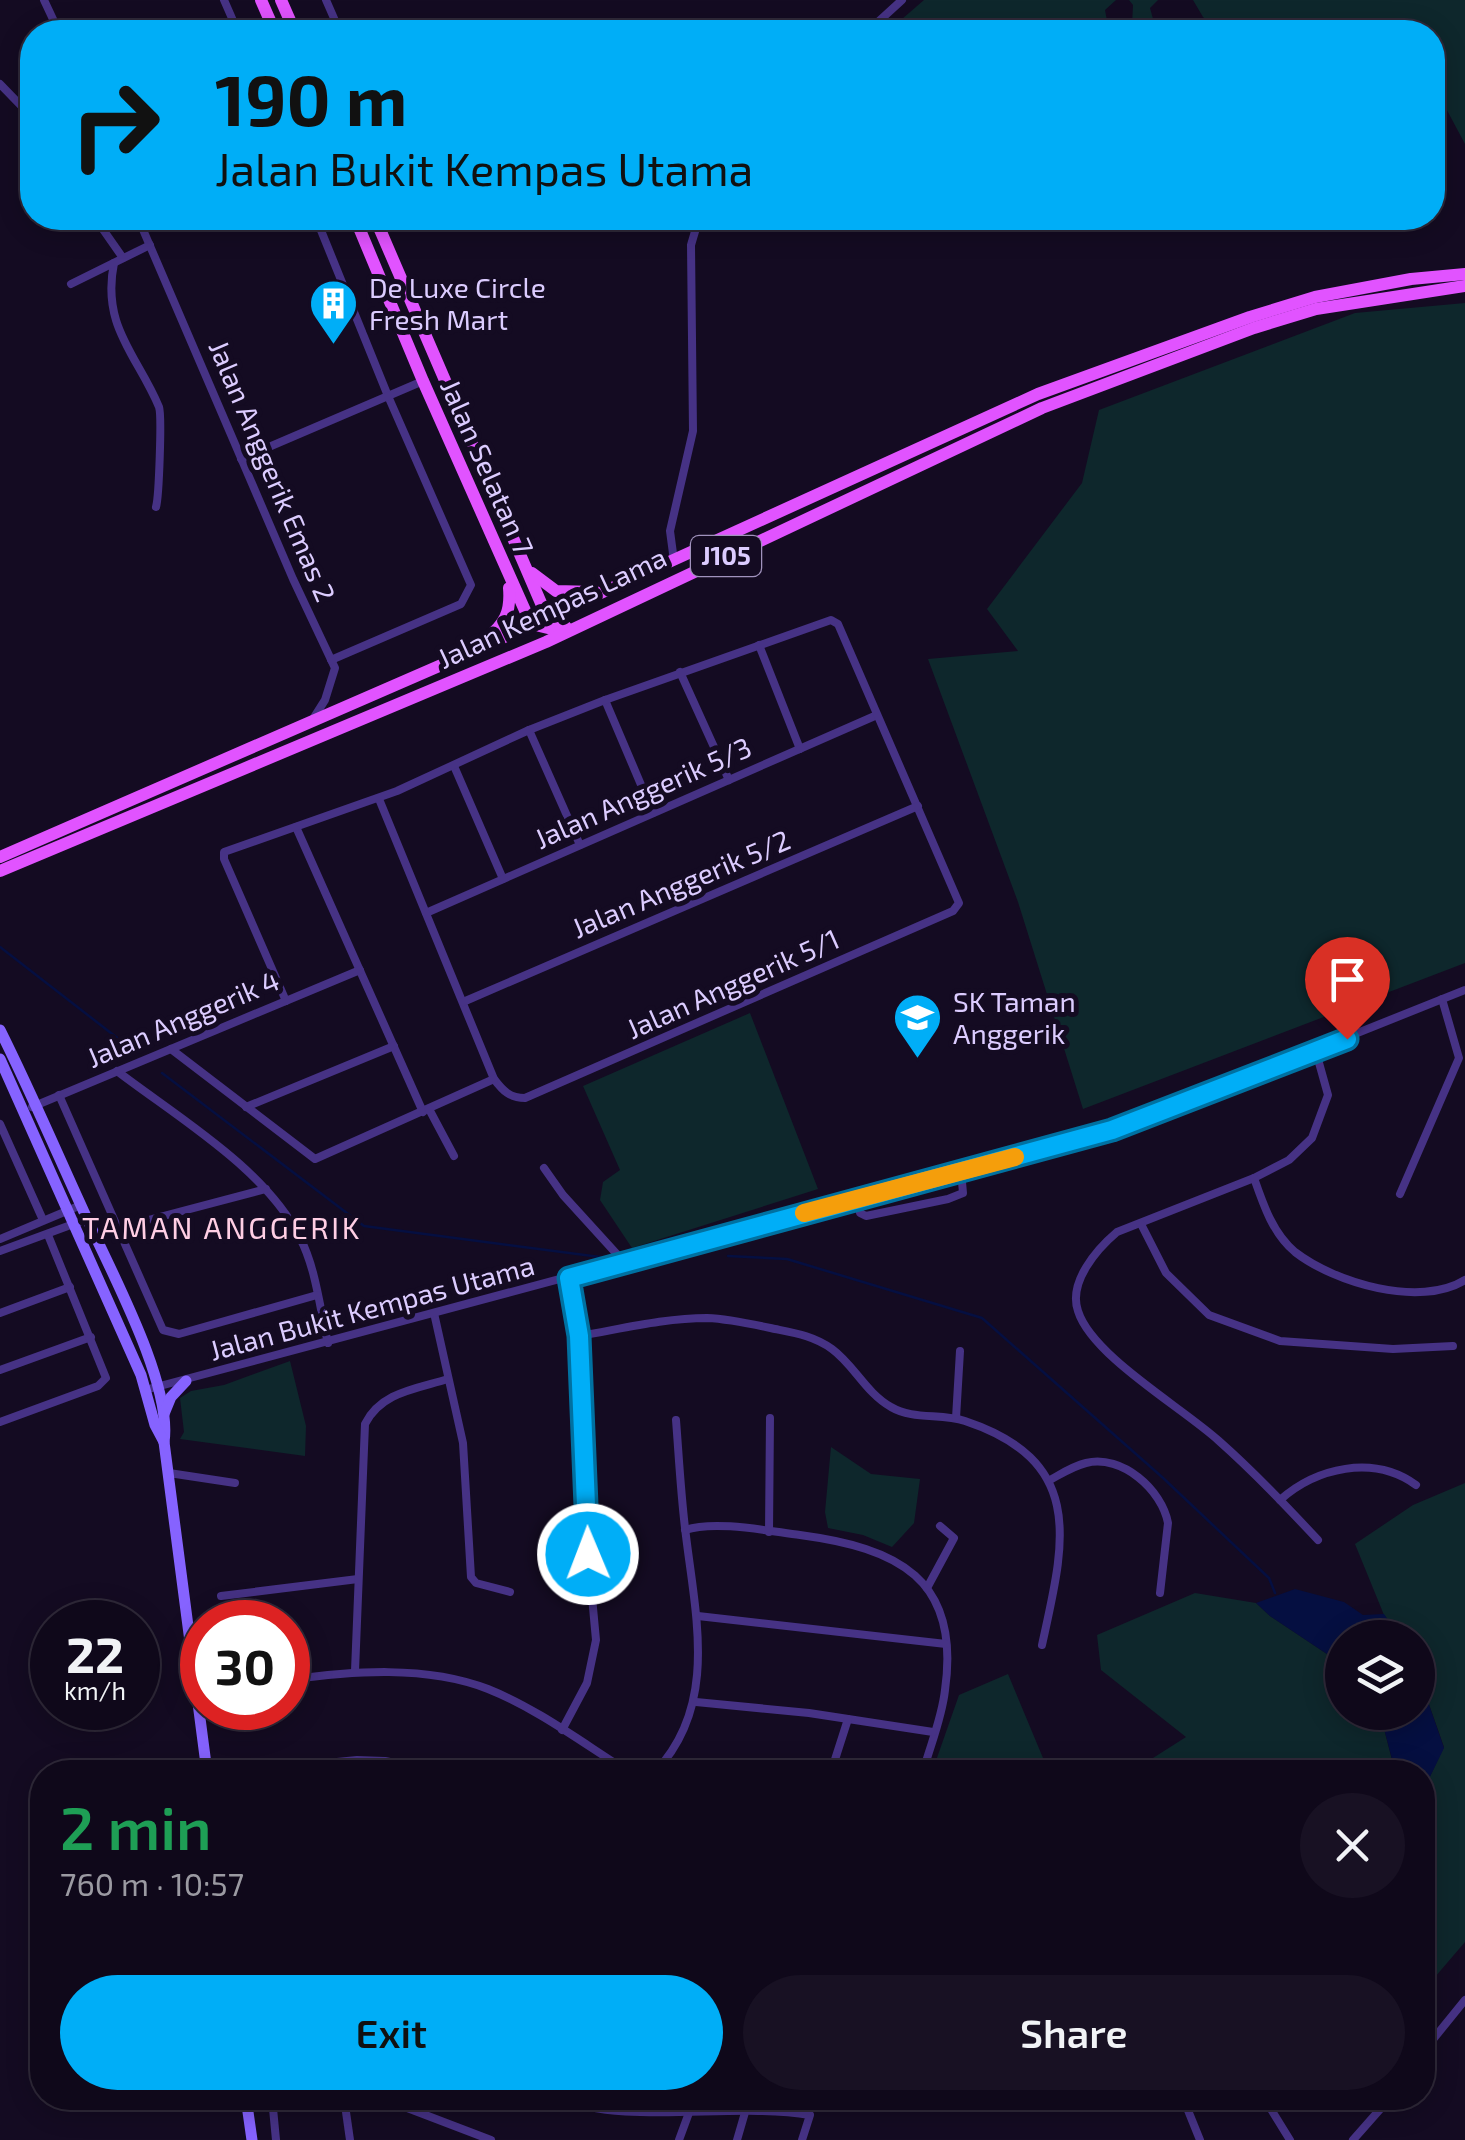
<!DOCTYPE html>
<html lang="en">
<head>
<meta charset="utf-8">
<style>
  :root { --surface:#0f081a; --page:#181123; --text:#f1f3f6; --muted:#9b9aa2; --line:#2f2939; --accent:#00aef7 }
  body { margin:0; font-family:"Exo 2",sans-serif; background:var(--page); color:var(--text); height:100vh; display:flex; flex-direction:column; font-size:38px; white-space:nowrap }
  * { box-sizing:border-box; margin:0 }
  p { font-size:32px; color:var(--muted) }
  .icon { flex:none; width:55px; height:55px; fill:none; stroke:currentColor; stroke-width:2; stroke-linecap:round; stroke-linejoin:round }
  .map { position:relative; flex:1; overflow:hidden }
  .panel { position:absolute; left:30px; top:1760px; width:1405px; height:350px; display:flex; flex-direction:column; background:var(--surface); border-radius:40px; box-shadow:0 5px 25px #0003,0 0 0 2px var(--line) }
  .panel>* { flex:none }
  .guide { position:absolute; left:20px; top:20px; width:1425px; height:210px; border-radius:40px; box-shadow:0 5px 25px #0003,0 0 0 2px var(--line); background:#00aef7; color:#111; overflow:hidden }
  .fabs { position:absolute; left:1325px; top:1620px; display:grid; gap:20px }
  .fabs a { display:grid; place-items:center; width:110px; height:110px; border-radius:50%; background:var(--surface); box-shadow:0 5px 25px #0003,0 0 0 2px var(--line); font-size:50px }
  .speed { position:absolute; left:30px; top:1600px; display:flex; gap:20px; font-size:50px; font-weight:700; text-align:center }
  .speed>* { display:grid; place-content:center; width:130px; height:130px; border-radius:50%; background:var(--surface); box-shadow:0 5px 25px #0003,0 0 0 2px var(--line); line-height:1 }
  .speed small { font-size:25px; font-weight:400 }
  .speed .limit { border:15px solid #d22; background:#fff; color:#111 }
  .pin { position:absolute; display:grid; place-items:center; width:85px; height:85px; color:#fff; margin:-102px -42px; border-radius:50% 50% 50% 0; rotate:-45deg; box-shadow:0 0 10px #0007 }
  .pin .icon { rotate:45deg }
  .me { position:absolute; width:110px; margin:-55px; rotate:359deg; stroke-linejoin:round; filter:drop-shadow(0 0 8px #0008) }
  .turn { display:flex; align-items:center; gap:35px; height:210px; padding:0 30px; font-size:45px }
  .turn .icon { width:130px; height:130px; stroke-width:2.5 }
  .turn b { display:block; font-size:70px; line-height:85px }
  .round { display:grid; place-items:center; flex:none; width:105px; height:105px; border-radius:52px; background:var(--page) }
  .summary { display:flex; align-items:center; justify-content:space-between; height:170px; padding:0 30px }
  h1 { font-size:60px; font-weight:600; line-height:75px; color:#1e9e55 }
  .action { display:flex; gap:20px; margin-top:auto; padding:20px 30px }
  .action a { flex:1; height:115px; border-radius:60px; background:var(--accent); color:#111; font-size:40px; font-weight:600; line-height:115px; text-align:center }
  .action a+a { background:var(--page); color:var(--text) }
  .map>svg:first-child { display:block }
</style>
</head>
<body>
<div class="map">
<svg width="1465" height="2140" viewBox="0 0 1465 2140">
  <rect width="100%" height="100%" fill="#140b22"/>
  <g fill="#0e272c">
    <polygon points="924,0 1116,0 1105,10 1109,32 887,32"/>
    <polygon points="1129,0 1158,0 1150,8 1153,19 1151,31 1132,25 1133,5"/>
    <polygon points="1193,0 1465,0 1465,144 1433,84 1432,32 1219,32 1203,17"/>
    <polygon points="1465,303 1465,963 1083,1109 1018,902 928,659 1018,651 987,609 1082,483 1099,410 1355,313"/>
    <polygon points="750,1013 818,1189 632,1248 600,1200 603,1182 620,1170 583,1086"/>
    <polygon points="290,1361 306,1426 305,1456 180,1439 184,1432 180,1398 191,1391 224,1385"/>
    <polygon points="831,1447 871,1474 920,1479 914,1523 892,1547 863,1535 828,1528 825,1512"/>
    <polygon points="1465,1483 1465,1942 1423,1991 1423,1835 1434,1831 1436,1816 1424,1789 1444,1747 1418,1673 1418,1638 1400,1637 1384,1615 1355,1544 1413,1505"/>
    <polygon points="1195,1593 1256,1603 1270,1616 1342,1664 1342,1712 1380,1713 1392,1760 1388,1772 1131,1772 1186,1737 1101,1670 1097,1635"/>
    <polygon points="1008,1674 1043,1758 1066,1772 932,1772 959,1695"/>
  </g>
  <g fill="#050f41">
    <polygon points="1295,1589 1344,1602 1363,1615 1384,1614 1400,1637 1342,1638 1342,1664 1270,1616 1256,1603"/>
    <polygon points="1418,1673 1444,1748 1424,1789 1436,1816 1435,1831 1423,1835 1422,1772 1388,1772 1392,1759 1380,1713 1418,1712"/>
  </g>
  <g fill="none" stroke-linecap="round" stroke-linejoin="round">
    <g stroke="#050f41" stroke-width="2.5">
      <polyline points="0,947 129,1047"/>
      <polyline points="162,1073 364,1226 600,1257"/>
      <polyline points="728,1256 787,1259 982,1318 1162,1477 1269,1578 1275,1593"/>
    </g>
    <g stroke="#463285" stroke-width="8">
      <polyline points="44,0 59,32"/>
      <polyline points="224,0 238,32"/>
      <polyline points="326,0 340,32"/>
      <polyline points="867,32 902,0"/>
      <polyline points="0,84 32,117"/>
      <polyline points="95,218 123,258"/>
      <polyline points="138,218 293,579 335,668 325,700 313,719"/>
      <polyline points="316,218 388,396 471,585 461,604 331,660"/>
      <path d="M 114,263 C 101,327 138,356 159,407 C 162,415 159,497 156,507"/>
      <polyline points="71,284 150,245"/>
      <polyline points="241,459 423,381"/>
      <polyline points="674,561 670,531 693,431 691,245 699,218"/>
      <polyline points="759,645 800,749"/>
      <polyline points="680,672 729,780"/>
      <polyline points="605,700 653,813"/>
      <polyline points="529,730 580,845"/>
      <polyline points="454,766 503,879"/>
      <polyline points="296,827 423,1112"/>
      <polyline points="426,913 877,715"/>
      <path d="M 286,1001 L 224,859 L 224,852 L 397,791 L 529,730 L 605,700 L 831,620 L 838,624 L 959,903 L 953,911 L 525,1098 C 510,1098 503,1091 494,1079 L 379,799"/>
      <polyline points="463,1002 918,806"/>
      <polyline points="171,1049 315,1159 494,1079"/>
      <path d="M 1316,1052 L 1328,1095 L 1312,1138 L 1289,1160 L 1254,1178 L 1117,1232 C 1097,1249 1068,1282 1078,1311 C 1092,1356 1183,1408 1219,1441 C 1254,1472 1286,1506 1318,1540"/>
      <path d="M 117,1071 C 177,1117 266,1169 300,1238 C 316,1268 320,1310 328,1343"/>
      <polyline points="59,1095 163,1330 179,1334 317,1295"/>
      <polyline points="32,1107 360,970"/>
      <polyline points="246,1107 394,1046"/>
      <polyline points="429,1109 454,1156"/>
      <polyline points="0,1124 43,1220"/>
      <polyline points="544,1168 563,1195 624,1262"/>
      <path d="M 1254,1178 C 1263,1204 1273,1234 1295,1252 C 1335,1283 1420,1308 1465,1280"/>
      <polyline points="1400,1194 1459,1058 1442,999"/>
      <polyline points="858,1199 860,1213 866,1216 948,1199 963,1193 961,1171"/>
      <polyline points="1141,1224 1166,1273 1209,1315 1280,1341 1393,1349 1453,1346"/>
      <polyline points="118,1228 266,1189"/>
      <polyline points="0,1239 81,1205"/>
      <polyline points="0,1251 87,1219"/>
      <polyline points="0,1313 70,1287"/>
      <polyline points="434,1313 463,1443 471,1577 476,1583 510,1592"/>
      <path d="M 579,1336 C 621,1329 665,1318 707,1318 C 730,1319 752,1324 775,1329 C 795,1333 814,1336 832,1349 C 854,1365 866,1393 891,1407 C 913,1420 941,1413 965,1421 C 1088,1462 1064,1544 1042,1645"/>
      <polyline points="0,1370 91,1337"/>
      <polyline points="145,1390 1112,1131 1465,990"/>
      <polyline points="956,1418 960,1351"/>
      <polyline points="0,1422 98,1386 106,1378 48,1235"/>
      <polyline points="169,1473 235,1483"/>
      <path d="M 1050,1480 C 1061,1474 1073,1466 1086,1463 C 1122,1454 1162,1490 1168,1523 L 1160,1593"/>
      <path d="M 1280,1500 C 1316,1468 1373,1454 1416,1485"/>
      <path d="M 685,1530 C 715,1520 768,1531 800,1535 C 897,1548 961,1578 945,1690 C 942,1718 930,1746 923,1772"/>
      <polyline points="769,1532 770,1418"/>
      <polyline points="927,1588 954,1538 940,1526"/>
      <polyline points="221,1596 358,1579"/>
      <polyline points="698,1616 946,1644"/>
      <path d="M 355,1671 L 365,1424 C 381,1392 416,1389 448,1379"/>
      <path d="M 288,1680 C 352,1671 426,1665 488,1689 C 538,1709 584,1744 629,1772"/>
      <polyline points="696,1702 809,1713 933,1732"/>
      <polyline points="562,1730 587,1683 596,1640 588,1554 579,1336 569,1278"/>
      <polyline points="238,1772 357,1760 385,1761 439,1772"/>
      <path d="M 655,1772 C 718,1706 696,1618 686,1536 C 681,1498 679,1458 676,1420"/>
      <polyline points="831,1772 848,1719"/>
      <polyline points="1422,2053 1465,2000"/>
      <polyline points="272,2098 276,2140"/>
      <polyline points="344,2098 350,2140"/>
      <polyline points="381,2098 491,2140"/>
      <path d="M 557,2098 C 627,2126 731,2102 810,2115 L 802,2140"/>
      <polyline points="1183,2098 1200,2140"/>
      <polyline points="1185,2105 1226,2098"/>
      <polyline points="1269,2106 1290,2140"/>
      <polyline points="679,2140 690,2110"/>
      <polyline points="737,2140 746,2109"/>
      <polyline points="1353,2140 1390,2098"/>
    </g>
    <g stroke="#8663ff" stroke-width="11">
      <path d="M 0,1030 C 30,1090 56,1151 84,1212 C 109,1268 173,1384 164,1442 L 207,1772"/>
      <polyline points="0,1059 141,1375 155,1425 164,1442"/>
      <polyline points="164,1414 171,1397 186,1381"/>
      <polyline points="246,2098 252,2140"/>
    </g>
    <g stroke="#e153ff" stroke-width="12">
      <polyline points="261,0 275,32"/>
      <polyline points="281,0 295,32"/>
      <polyline points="355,218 423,381 531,624 552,629 566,627"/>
      <polyline points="375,218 547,617 544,624"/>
      <polyline points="532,573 556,591 596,592"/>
      <path d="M 486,639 C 505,624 511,612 509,588"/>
      <polyline points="0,857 469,653 1038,394 1250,317 1315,297 1411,279 1465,274"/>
      <polyline points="0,871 546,642 1042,408 1254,328 1316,309 1465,286"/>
    </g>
  </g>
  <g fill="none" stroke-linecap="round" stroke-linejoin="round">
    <defs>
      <polyline id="route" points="588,1554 579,1336 569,1278 1112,1130 1347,1039"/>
    </defs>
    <use href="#route" stroke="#0071a1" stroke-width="25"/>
    <use href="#route" stroke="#00aef7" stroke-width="18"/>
    <polyline stroke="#f59e0b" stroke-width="18" points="804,1213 1015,1157"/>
  </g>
  <defs>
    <symbol id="building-pin" viewBox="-11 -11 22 30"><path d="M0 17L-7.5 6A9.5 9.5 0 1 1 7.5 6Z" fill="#00aef7" stroke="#140b22"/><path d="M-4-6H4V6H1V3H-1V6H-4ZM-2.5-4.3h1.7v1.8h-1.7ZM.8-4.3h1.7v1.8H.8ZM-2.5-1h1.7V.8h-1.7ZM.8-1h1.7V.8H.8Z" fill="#fff"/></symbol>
    <symbol id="school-pin" viewBox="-11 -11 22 30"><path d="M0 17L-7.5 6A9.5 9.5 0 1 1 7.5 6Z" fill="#00aef7" stroke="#140b22"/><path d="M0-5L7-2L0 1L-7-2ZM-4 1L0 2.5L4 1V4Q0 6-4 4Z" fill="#fff"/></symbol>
  </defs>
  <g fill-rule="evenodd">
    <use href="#building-pin" x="306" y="276" width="55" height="75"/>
    <use href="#school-pin" x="890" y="990" width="55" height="75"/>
  </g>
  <g text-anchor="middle" stroke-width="10" stroke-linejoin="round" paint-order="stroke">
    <rect fill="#140b22" stroke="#a092bd" stroke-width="2.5" x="691" y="536" width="70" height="40" rx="8"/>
    <g font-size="25" font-weight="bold" fill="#dcccff">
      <text x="726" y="565">J105</text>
    </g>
    <g font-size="28" fill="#dcccff" stroke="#140b22" text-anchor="start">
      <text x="369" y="298">De Luxe Circle<tspan x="369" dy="32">Fresh Mart</tspan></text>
      <text x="953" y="1012">SK Taman<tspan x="953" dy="32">Anggerik</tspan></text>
    </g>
    <g font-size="28" fill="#dcccff" stroke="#140b22">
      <text transform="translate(487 467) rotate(66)" y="10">Jalan Selatan 7</text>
      <text transform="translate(272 471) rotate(67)" y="10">Jalan Anggerik Emas 2</text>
      <text transform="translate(552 608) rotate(-25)" y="10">Jalan Kempas Lama</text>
      <text transform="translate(643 793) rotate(-24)" y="10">Jalan Anggerik 5/3</text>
      <text transform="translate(681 884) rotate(-23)" y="10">Jalan Anggerik 5/2</text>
      <text transform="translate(733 984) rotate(-24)" y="10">Jalan Anggerik 5/1</text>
      <text transform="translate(183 1019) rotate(-23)" y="10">Jalan Anggerik 4</text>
      <text transform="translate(372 1308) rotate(-15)" y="10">Jalan Bukit Kempas Utama</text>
    </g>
    <g font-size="30" letter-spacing="2.5" fill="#ffcee4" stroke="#140b22">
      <text x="222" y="1239">TAMAN ANGGERIK</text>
    </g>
  </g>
</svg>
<div class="fabs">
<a><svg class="icon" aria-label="layers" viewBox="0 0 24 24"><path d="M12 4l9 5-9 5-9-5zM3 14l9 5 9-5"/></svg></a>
</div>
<div class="speed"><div>22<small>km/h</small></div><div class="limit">30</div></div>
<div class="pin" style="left:1347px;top:1039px;background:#d93025"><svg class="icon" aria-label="arrive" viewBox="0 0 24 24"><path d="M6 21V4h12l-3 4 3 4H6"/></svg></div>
<svg class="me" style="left:588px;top:1554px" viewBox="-20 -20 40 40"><circle r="17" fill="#00aef7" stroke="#fff" stroke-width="3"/><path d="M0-11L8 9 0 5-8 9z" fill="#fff"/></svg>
<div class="guide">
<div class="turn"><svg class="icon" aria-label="right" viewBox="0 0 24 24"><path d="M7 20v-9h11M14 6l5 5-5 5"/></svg><div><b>190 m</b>Jalan Bukit Kempas Utama</div></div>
</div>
<section class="panel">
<div class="summary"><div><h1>2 min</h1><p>760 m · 10:57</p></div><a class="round"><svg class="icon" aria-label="close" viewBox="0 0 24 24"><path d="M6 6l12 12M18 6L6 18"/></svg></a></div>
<div class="action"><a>Exit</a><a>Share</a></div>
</section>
</div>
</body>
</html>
